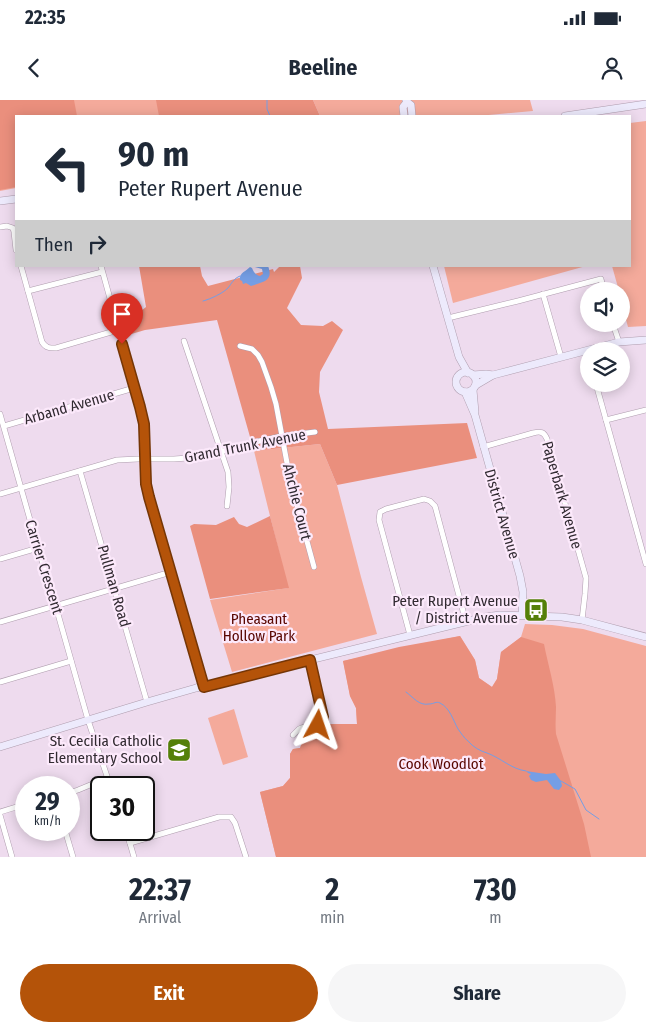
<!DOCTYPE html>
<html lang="en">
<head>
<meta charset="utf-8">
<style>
  :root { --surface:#fff; --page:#f6f6f7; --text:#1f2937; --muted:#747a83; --accent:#b45309 }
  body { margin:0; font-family:"Fira Sans Condensed",sans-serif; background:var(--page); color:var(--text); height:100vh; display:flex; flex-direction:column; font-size:19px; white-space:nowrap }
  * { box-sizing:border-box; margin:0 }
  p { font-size:16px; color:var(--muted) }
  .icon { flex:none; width:28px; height:28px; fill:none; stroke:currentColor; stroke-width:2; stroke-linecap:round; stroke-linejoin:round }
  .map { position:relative; height:757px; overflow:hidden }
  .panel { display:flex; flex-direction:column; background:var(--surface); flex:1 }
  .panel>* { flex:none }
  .banner { position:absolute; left:15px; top:15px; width:616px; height:152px; border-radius:0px; box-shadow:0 2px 12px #0003; background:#fff; color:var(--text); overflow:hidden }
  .controls { position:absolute; left:580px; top:182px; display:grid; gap:10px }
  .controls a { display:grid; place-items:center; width:50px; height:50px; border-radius:50%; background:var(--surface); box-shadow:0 2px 12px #0003; font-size:25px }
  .speed { position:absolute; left:15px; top:676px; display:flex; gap:10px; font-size:25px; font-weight:700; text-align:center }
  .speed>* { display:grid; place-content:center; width:65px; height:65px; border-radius:50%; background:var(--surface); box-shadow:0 2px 12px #0003; line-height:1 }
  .speed small { font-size:12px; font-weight:400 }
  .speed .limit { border:2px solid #111; border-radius:8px; background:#fff; color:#111 }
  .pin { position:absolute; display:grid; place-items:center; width:42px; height:42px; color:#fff; margin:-51px -21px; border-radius:50% 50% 50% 0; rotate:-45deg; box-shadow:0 0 5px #0007 }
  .pin .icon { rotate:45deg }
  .me { position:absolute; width:55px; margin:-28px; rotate:5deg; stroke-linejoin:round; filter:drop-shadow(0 0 4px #0008) }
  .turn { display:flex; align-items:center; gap:18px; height:105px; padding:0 20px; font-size:22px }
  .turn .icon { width:65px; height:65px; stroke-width:2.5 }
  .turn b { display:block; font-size:35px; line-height:42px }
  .then { display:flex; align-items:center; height:48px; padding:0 20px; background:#0003; gap:10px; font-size:19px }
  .eta { display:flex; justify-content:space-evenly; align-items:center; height:85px; text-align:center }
  .eta b { font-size:30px; font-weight:700; line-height:35px }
  .action { display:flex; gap:10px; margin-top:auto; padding:10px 20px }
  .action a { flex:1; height:58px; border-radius:30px; background:var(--accent); color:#fff; font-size:20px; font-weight:700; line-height:58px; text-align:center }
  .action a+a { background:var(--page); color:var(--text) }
  .status { display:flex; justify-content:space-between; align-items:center; height:35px; padding:0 25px; background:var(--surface); direction:ltr }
  .status svg { height:14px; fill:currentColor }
  header { display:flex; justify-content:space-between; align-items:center; height:65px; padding:0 20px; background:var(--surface); font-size:22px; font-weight:700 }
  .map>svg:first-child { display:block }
</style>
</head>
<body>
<div class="status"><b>22:35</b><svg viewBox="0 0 49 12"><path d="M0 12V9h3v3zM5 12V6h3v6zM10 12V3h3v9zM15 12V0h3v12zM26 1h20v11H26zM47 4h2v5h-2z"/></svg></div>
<header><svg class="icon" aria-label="back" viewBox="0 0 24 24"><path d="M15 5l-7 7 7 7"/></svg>Beeline<svg class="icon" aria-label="person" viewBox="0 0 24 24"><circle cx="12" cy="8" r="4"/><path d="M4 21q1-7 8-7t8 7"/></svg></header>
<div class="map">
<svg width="646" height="757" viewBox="0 0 646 757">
  <rect width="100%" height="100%" fill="#eedbee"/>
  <g fill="#f4aa9b">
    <polygon points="0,0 251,0 255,16 16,16 16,88 0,91"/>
    <polygon points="313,0 530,0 533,11 478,16 320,16"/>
    <polygon points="646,21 646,226 628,227 621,201 621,191 619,191 612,166 630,166 630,23"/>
    <polygon points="444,166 586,166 453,203"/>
    <polygon points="320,344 337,385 361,477 377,534 232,572 210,500 288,488 270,416 254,351"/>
    <polygon points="525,524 552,525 583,529 646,546 646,757 276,757 260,692 283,686 290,678 290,654 293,649 300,648 307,631 331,624 357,624 356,608 350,596 343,561 460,536 475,560 479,578 492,587 497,579 501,552 521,537"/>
    <polygon points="234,609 248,657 223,665 208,618"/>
  </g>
  <g fill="#ea8f7d">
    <polygon points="0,0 74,0 77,16 16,16 16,87 0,90"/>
    <polygon points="156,0 313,0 320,16 159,16"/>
    <polygon points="139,166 200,166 202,176 208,186 273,169 274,172 280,166 300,166 302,178 287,208 301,225 323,226 332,221 343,230 320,272 319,292 328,329 467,323 477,358 337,385 320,344 254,351 217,220 145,230 128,235 124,219 135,216 146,207"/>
    <polygon points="270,416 289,488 210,499 190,426 194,424 216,425 234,417 239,424 247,427"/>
    <path d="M 460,536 L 475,560 L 479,578 L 492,587 L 497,579 L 501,552 L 521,537 L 544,544 C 548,565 555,586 556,607 C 556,616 555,624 556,634 L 584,724 L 591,757 L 276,757 L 260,692 L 283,686 L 290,678 L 290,654 L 293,649 L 300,648 L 307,631 L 331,624 L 357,624 L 356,608 L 350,596 L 343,561 L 399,547 Z"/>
  </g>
  <g fill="#759ee5">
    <path d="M 251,166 L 268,166 C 274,181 263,182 251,186 L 246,183 L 243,184 L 242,181 L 240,180 C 239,173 245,172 250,167 L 252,168 C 254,173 256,175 260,176 L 263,174 L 262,169 Z"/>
    <polygon points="526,671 546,674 555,673 561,681 562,686 559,690 554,689 547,680 536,682 531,680 529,676 531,674 528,673"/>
  </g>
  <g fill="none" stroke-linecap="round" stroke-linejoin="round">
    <g stroke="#759ee5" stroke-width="1">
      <polyline points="267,0 267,9 270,16"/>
      <path d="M 203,201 C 211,199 223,193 228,188 C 232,183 233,179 240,176"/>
      <path d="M 406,592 C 413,597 419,606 429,604 C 434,604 436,601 440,603 C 450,608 453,620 458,629 C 461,633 464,638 468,641 C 473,647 480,651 487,653 C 501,658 511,669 526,671"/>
      <polyline points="561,681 575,689 586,710 599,719"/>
    </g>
    <defs>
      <g id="street">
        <polyline points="0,127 7,126 13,128 14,132 16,150"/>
        <path d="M 21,166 L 42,242 C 46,248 49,248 56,248 L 118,230"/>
        <polyline points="101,166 140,307 144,324 146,384 149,397 203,587"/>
        <polyline points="28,191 102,172"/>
        <polyline points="543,194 561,257"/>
        <polyline points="448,218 518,201 601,179 604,191"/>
        <polyline points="613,224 619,242"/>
        <polyline points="184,241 228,372 229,387 227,406"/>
        <polyline points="240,246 252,249 258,255 262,262 271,287 276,304 290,379 314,467"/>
        <polyline points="596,284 646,464"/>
        <polyline points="0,314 38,448 54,500 88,620 111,688"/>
        <polyline points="606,320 646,310"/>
        <polyline points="4,326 134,288"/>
        <path d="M 483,347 L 533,333 C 541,331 544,332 547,339 L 586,478 L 585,494 L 582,520"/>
        <polyline points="80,371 147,602"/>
        <polyline points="0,394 117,360 138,359 174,359 202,357 255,342 282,336 315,332"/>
        <polyline points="0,459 38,448"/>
        <polyline points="0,522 171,472"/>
        <polyline points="410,535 379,420 380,412 386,409 424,399 430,401 435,406 466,522"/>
        <polyline points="0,582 71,561"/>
        <path d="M 293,635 C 295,633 297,631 299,629 C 308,624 320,629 323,617 L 310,560"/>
        <polyline points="69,693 78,690 107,678"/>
        <polyline points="0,712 26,704"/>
        <polyline points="0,715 12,757"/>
        <polyline points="65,730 73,757"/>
        <polyline points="126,730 134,757"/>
        <polyline points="130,743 219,717 231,717 235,723 246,757"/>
      </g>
      <g id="secondary">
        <polyline points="406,0 407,2 411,5 412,16"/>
        <polyline points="404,16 403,7 407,2"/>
        <polyline points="565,16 646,4"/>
        <polyline points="0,101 16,99"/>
        <polyline points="433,166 459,257 468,273"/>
        <circle cx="466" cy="282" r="10"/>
        <polyline points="473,275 486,274 493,275"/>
        <polyline points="476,285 493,275 619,242 646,240"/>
        <polyline points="473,290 475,312"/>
        <polyline points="465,292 475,315 520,476 523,492 522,515"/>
        <polyline points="0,647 147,602 196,588 485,517 500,515 562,517 582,520 646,537"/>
      </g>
    </defs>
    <use href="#street" stroke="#af9dae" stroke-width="6"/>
    <use href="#secondary" stroke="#af9dae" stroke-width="8"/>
    <use href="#street" stroke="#fff" stroke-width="5"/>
    <use href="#secondary" stroke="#edeafc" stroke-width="7"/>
  </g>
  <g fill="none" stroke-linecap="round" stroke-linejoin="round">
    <defs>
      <polyline id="route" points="122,244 140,307 144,324 146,384 149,397 204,587 310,560 323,617 322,621 318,625"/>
    </defs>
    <use href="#route" stroke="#753606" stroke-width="12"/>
    <use href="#route" stroke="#b45309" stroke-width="9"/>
  </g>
  <defs>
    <symbol id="bus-square" viewBox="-11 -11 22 22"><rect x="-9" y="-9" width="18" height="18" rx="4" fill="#548009" stroke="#fce9fb"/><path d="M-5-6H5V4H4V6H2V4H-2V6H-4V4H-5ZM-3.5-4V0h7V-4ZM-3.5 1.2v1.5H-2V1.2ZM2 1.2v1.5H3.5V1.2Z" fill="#fff"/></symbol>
    <symbol id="school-square" viewBox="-11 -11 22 22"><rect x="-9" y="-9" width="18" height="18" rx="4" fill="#548009" stroke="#fce9fb"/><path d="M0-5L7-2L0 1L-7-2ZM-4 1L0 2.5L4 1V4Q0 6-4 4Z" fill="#fff"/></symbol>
  </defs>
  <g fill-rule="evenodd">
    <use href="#bus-square" x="522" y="496" width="28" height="28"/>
    <use href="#school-square" x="165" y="636" width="28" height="28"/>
  </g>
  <g text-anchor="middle" stroke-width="4.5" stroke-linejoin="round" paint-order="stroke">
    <g font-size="15" fill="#312a31" stroke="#fce9fb">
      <text transform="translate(69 307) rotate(-16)" y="5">Arband Avenue</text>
      <text transform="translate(245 346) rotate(-11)" y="5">Grand Trunk Avenue</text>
      <text transform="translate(562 395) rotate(74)" y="5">Paperbark Avenue</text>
      <text transform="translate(297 402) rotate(76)" y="5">Ahchie Court</text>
      <text transform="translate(502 414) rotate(74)" y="5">District Avenue</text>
      <text transform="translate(44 467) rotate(73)" y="5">Carrier Crescent</text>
      <text transform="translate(114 486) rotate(74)" y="5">Pullman Road</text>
    </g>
    <g font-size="15" fill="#312a31" stroke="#fce9fb" text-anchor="end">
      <text x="518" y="506">Peter Rupert Avenue<tspan x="518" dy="17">/ District Avenue</tspan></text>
      <text x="162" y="646">St. Cecilia Catholic<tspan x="162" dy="17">Elementary School</tspan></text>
    </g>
    <g font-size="15" fill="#590600" stroke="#fce9fb">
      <text x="259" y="524">Pheasant<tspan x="259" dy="17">Hollow Park</tspan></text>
      <text x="441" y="669">Cook Woodlot</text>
    </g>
  </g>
</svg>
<div class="controls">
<a><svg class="icon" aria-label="sound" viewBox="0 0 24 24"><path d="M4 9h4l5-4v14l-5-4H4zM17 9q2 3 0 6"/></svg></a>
<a><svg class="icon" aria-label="layers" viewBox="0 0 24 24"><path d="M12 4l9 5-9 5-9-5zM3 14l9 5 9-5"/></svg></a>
</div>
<div class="speed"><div>29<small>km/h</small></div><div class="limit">30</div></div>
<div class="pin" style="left:122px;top:244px;background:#d93025"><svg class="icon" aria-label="arrive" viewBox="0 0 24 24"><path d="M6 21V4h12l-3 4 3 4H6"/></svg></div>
<svg class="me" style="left:318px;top:625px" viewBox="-20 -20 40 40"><path d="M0-17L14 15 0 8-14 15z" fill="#b45309" stroke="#fff" stroke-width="4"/></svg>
<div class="banner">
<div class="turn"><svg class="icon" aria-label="left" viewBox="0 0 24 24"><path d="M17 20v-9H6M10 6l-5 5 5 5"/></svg><div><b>90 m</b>Peter Rupert Avenue</div></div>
<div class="then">Then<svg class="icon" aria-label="right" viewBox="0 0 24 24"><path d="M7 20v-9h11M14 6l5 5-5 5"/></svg></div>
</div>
</div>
<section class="panel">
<div class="eta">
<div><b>22:37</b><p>Arrival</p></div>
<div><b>2</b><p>min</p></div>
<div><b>730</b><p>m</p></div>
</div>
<div class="action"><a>Exit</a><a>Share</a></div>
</section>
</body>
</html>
